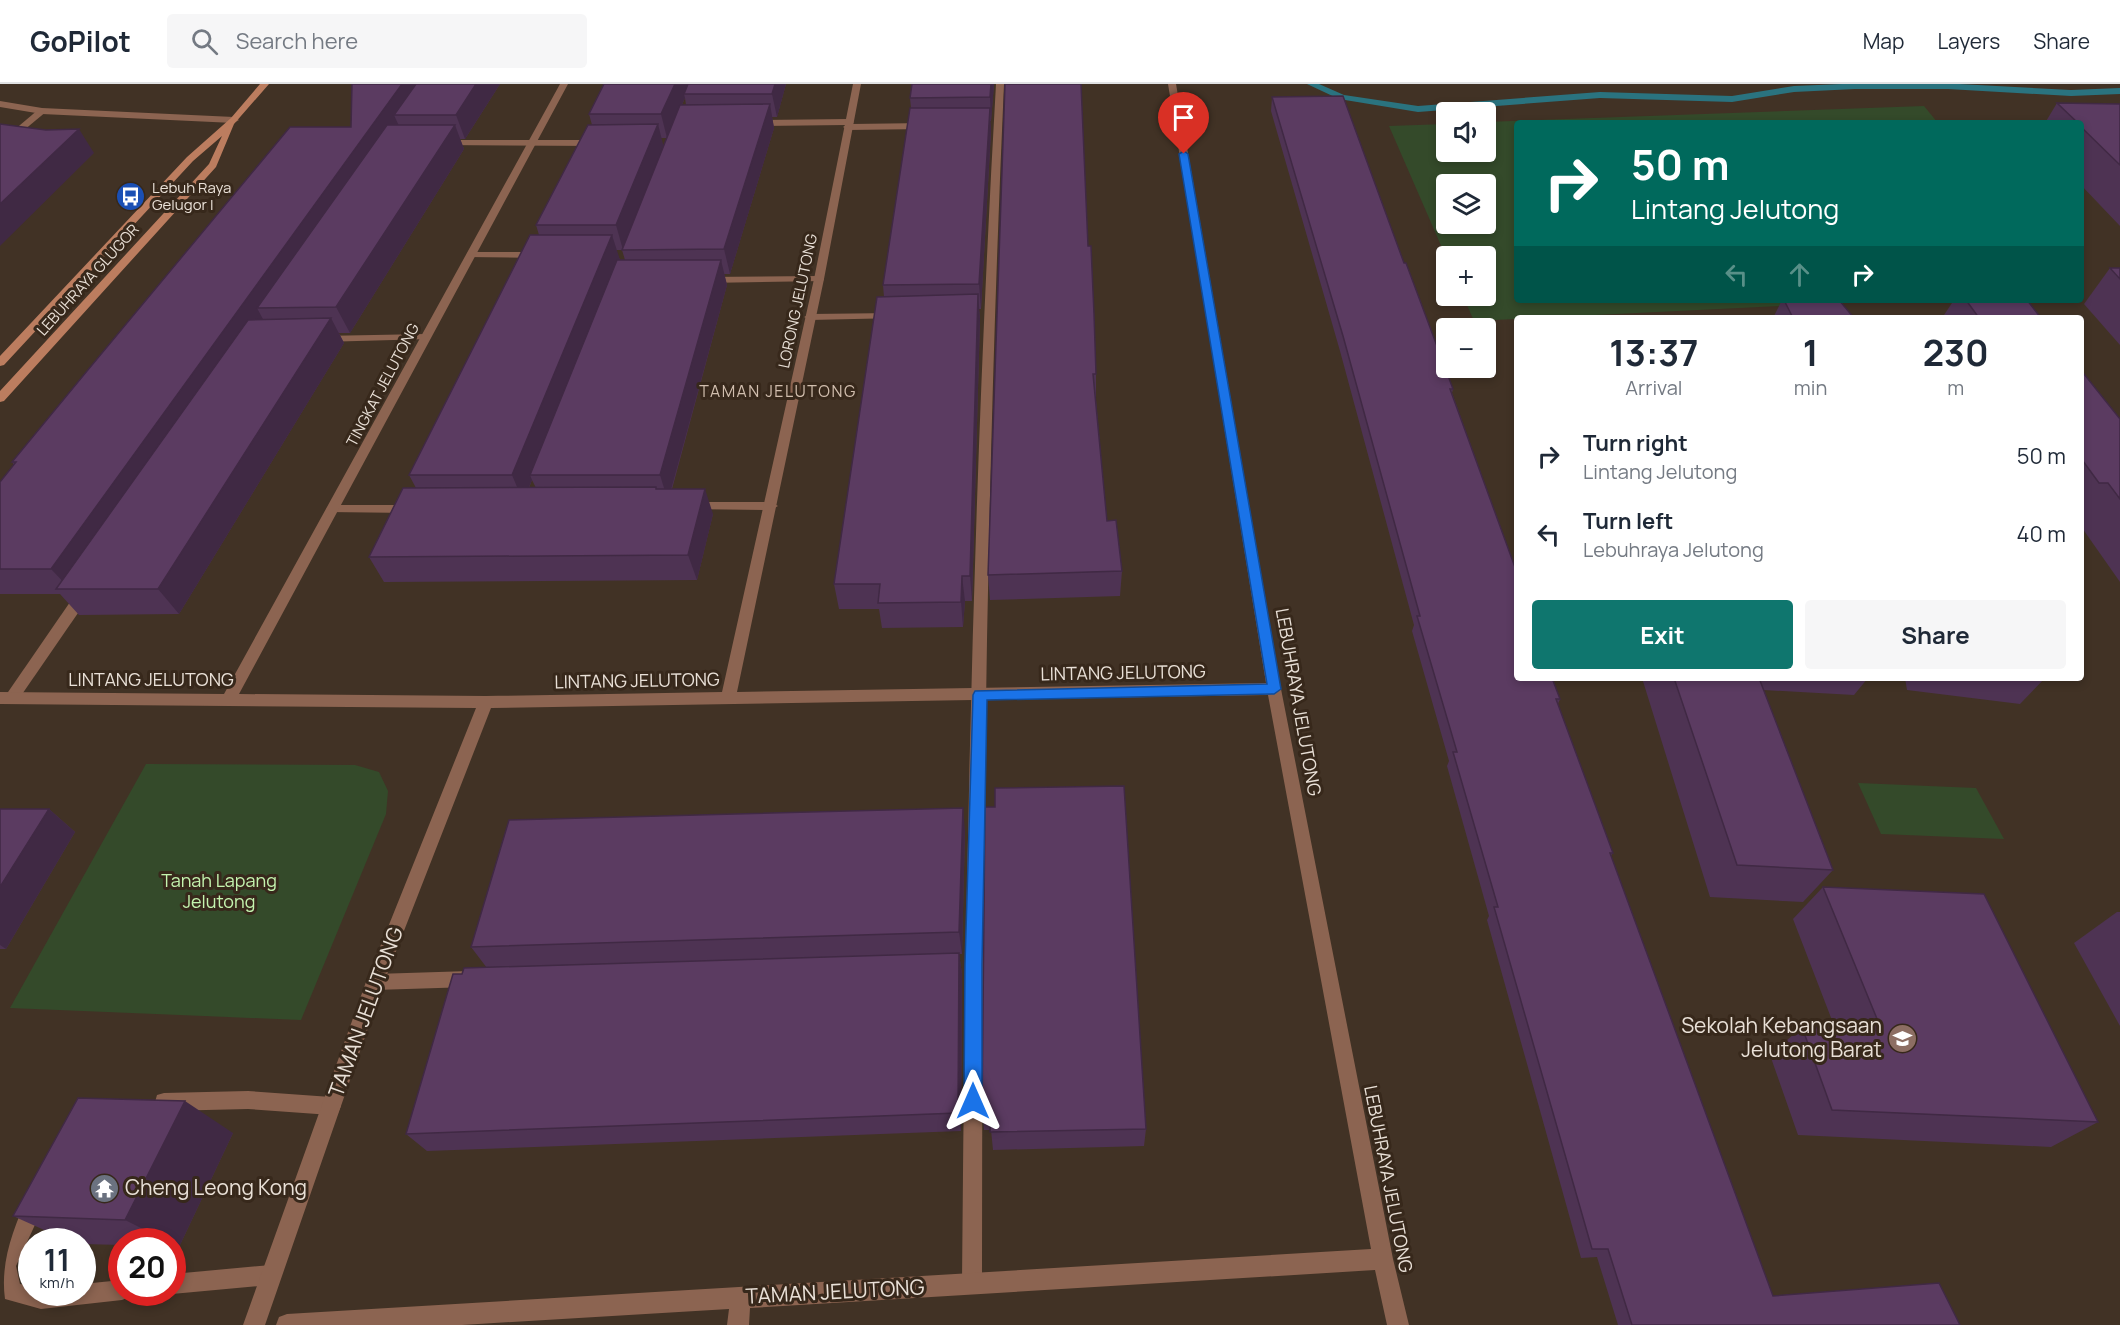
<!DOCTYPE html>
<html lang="en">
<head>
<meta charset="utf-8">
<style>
  :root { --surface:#fff; --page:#f6f6f7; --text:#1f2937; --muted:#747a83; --line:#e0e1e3; --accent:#0f766e }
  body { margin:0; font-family:Manrope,sans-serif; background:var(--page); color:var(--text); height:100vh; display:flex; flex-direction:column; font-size:22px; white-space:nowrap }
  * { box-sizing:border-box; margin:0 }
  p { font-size:20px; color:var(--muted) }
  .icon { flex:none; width:33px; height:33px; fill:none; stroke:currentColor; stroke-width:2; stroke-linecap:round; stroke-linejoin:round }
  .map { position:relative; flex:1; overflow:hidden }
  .details { position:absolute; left:1514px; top:231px; width:570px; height:366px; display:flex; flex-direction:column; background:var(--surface); border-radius:6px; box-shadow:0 3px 9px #0003 }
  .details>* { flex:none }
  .guide { position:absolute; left:1514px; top:36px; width:570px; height:183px; border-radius:6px; box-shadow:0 3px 9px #0003; background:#00695c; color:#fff; overflow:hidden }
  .fabs { position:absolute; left:1436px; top:18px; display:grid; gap:12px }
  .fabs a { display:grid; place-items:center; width:60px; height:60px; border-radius:6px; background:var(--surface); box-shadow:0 3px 9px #0003; font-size:30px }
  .speed { position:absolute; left:18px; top:1144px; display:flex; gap:12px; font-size:30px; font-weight:700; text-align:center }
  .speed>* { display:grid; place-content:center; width:78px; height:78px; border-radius:50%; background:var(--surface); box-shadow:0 3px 9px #0003; line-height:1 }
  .speed small { font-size:15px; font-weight:400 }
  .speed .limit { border:9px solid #d22; background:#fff; color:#111 }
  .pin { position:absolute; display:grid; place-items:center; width:51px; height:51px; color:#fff; margin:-62px -26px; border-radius:50% 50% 50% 0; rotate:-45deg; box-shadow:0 0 6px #0007 }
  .pin .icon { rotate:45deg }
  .me { position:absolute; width:66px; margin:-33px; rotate:0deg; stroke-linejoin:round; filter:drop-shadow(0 0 4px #0008) }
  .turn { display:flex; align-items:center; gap:21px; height:126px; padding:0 18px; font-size:27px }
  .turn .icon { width:78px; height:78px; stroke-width:2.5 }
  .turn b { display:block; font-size:42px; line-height:51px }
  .lanes { display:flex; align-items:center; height:57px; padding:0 18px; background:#0003; justify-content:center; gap:30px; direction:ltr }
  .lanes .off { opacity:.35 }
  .eta { display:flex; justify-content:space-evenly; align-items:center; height:102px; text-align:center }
  .eta b { font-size:36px; font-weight:700; line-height:42px }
  .action { display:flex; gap:12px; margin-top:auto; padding:12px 18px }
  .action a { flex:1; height:69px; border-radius:6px; background:var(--accent); color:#fff; font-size:24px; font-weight:700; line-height:69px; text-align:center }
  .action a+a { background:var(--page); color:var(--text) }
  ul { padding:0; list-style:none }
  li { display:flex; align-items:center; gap:18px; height:78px; padding:0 18px }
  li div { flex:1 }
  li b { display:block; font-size:22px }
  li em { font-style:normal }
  header { display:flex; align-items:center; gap:36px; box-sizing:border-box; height:84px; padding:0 30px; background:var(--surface); border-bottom:2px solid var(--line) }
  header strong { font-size:28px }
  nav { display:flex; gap:33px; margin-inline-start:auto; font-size:21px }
  .search { width:420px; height:54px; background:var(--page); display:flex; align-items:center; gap:15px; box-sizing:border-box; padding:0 21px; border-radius:6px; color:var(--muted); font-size:22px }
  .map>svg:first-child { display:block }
</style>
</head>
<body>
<header>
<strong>GoPilot</strong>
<div class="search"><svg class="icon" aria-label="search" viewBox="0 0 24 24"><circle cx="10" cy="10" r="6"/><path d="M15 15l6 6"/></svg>Search here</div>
<nav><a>Map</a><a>Layers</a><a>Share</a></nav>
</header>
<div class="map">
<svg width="2120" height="1241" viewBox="0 0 2120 1241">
  <rect width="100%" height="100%" fill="#413225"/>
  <g fill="#344a2a" fill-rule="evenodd">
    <path d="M 1924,22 L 1938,39 L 1516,39 L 1516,216 L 1904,216 L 1474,237 L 1463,212 L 1485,212 L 1485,172 L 1446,173 L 1389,42 L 1446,40 L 1446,68 L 1485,68 L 1485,38 ZM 1446,100 L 1485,100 L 1485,140 L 1446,140 Z"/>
    <polygon points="146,680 355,681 379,688 388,707 386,730 301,936 10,924"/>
    <polygon points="1858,699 1976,704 2004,755 1881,750"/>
  </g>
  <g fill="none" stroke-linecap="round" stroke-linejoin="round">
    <polygon fill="#2a737f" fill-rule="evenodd" points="1307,0 1319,0 1344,11 1418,22 1600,8 1732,12 1794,2 1842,0 1959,0 2071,6 2120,4 2120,10 2071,12 1948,5 1855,5 1794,8 1732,18 1600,14 1418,28 1339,15"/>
    <g fill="#8c6451" fill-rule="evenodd">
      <path d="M 996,0 L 1004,0 C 986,400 982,800 982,1200 L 979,1207 L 972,1210 L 965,1207 L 962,1200 C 965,800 973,400 996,0 Z"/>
      <polygon points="39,25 47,27 0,66 0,58"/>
      <polygon points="849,35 854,38 851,40 926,39 931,42 926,45 848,46 843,43 846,41 753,42 748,39 753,36"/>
      <polygon points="442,56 598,56 603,59 598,62 439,61 437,59"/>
      <polygon points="471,168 539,168 544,171 539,174 467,173 467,169"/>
      <polygon points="819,192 824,195 823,197 705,199 700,196 705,193"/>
      <polygon points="895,229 899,230 899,234 810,236 804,233 810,230"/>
      <polygon points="426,250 430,251 430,255 321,258 315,255 321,252"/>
      <polygon points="690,418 771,418 778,422 771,426 685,425 683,422"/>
      <polygon points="333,421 411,421 418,425 411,429 328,428 326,425"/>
      <polygon points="84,504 91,509 89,513 16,619 6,619 4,615 6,611 79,505"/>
      <polygon points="470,887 476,889 479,895 476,901 470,903 375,906 369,904 366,898 369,892 375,890"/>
      <polygon points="248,1007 331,1013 338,1015 341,1022 338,1029 331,1031 248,1025 164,1027 157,1025 155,1018 157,1011 164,1009"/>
      <path d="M 35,1109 L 42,1112 L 45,1119 L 16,1182 L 20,1200 L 32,1202 L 32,1209 L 82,1209 L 82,1200 L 122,1196 L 122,1209 L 131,1209 L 129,1213 L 122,1216 L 41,1225 L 5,1215 C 0,1179 13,1145 28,1112 Z"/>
      <polygon points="271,1181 278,1184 281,1191 278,1198 271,1201 172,1210 169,1209 172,1209 172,1190"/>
    </g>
    <g fill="#8c6451" fill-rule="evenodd">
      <polygon points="560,0 568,0 239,610 486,612 722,608 814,195 853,0 861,0 824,195 737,608 1266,599 1168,0 1176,0 1281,605 1393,1175 1409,1241 1387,1241 1375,1186 750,1224 749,1241 727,1241 729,1225 462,1241 276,1241 279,1233 287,1230 1371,1165 1268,611 491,624 384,898 265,1241 243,1241 366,898 476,624 0,620 0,608 224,610"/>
      <polygon points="0,17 42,24 234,33 239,36 234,39 42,30 0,23"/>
    </g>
    <polygon fill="#bc7d5f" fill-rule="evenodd" points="260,0 269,0 234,40 216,83 4,317 0,318 0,307 209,80 222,52 193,77 4,281 0,282 0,272 187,73 231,34"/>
  </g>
  <g fill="#4e3353" fill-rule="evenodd">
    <polygon points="500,0 465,55 460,55 464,65 350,249 339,249 344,259 179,530 79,531 60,510 0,510 0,398 14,381 12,378 351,43"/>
    <path d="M 604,0 L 786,0 L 777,33 L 772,33 L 774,44 L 730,190 L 724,190 L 727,201 L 672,405 L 713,430 L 697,496 L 384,498 L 369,473 L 416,404 L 409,391 L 539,151 L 536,141 L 592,41 L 589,30 ZM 685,14 L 686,21 L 682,21 ZM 661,54 L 667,54 L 663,62 ZM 616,166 L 622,166 L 625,176 L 620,176 ZM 532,396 L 536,404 L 529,404 Z"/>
    <polygon points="994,0 991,37 990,37 991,47 981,225 979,225 980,235 972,517 965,517 963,543 882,544 879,525 839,525 834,500 884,213 883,201 911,24 910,14"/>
    <polygon points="1272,13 1404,179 1453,305 1452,309 1516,486 1516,594 1560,615 1558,620 1613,769 1611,772 1773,1212 1960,1241 1618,1241 1597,1173 1581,1174 1487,836 1489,832 1447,682 1449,677 1412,547 1414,541 1340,267 1271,27"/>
    <polygon points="2057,19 2120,20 2120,142 2080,100 2080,39 2045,39"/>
    <polygon points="1088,162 1096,290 1096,316 1107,437 1122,487 1120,512 990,516 988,491"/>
    <polygon points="2110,184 2120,184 2120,261 2084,220"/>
    <polygon points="1782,216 1839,216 1854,234 1773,234"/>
    <polygon points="1954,216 1966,216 1979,234 1942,234"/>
    <polygon points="2080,285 2120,335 2120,498 2080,441"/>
    <polygon points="1642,594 1868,594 1854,611 1763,606 1833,786 1803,818 1710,813"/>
    <polygon points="1905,594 2045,594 2020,620 1907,606"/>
    <polygon points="985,723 1146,1045 1144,1062 993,1066 991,1046 984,1046 982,1028"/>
    <polygon points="0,725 49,725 75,748 6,865 0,865"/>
    <polygon points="965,747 962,870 959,870 962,890 961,1047 427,1067 406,1050 487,884 471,863"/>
    <polygon points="1823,803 2098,1038 2051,1063 1798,1051 1770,971 1802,943 1835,944 1793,835"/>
    <polygon points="2117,828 2120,828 2120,942 2074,859"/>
    <polygon points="233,1049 179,1163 172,1163 172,1158 122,1158 122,1161 82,1160 82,1158 71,1158 13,1132"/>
  </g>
  <g fill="#402944">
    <polygon points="402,0 428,0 394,31 399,42 257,224 264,237 70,505 51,485"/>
    <polygon points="476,0 500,0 465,55 456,31"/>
    <polygon points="675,0 691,0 684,10 685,14 667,54 661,30"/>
    <polygon points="775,0 786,0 777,33 772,10"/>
    <polygon points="991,0 994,0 991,37 990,13"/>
    <polygon points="770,20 774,44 730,190 724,165"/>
    <polygon points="990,24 991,47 981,225 979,200"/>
    <polygon points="658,40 664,64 623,166 616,141"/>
    <polygon points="455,41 464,65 350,249 336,223"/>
    <polygon points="79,45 94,69 0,162 0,120"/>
    <polygon points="612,151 620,176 530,391 532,396 523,417 512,391"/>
    <polygon points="721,176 727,201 668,417 660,391"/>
    <polygon points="978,210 980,235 972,517 970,492"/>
    <polygon points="331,234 344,259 179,530 158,505"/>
    <polygon points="705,405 713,430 697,496 688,471"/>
    <polygon points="962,492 965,517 963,543 961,518"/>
    <polygon points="963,724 965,747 962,870 959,848"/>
    <polygon points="49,725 75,748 6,865 0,861 0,803"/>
    <polygon points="959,869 962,890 961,1047 958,1029"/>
    <polygon points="185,1017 233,1049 179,1163 172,1160 172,1158 169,1158 125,1136"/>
  </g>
  <g fill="#5b3b61" stroke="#402944" stroke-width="1.5">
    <polygon points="352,0 402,0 51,485 0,485 0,398 16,378 12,378 87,287 290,43 351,43"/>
    <polygon points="416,0 476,0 456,31 394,31"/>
    <polygon points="604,0 675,0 661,30 589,30"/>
    <polygon points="688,0 775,0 772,10 684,10"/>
    <polygon points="912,0 991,0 990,13 910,14"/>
    <polygon points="1005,0 1081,0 1088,162 1091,162 1094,230 1096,290 1093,290 1107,437 1116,436 1122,487 988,491"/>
    <polygon points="1343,12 1404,179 1406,179 1453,305 1450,305 1516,486 1516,594 1552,594 1560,615 1556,615 1613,769 1610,769 1773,1212 1939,1199 1960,1241 1632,1241 1608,1165 1592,1165 1494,823 1498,823 1453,668 1457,668 1417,532 1420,532 1343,252 1272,13"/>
    <polygon points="2057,19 2120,20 2120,81 2080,42 2080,39 2078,39"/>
    <polygon points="770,20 724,165 622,166 680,21"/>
    <polygon points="910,24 990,24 979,200 883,201"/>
    <polygon points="0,40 46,46 79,45 0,120"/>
    <polygon points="658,40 616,141 536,141 588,41"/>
    <polygon points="387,41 455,41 336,223 257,224"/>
    <polygon points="530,151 612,151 512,391 409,391"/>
    <polygon points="617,176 721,176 660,391 530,391"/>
    <polygon points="2110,184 2120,184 2120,195"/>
    <polygon points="978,210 970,492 962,492 961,518 878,519 880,500 834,500 877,213"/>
    <polygon points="1784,216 1839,216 1854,234 1793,234"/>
    <polygon points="1966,216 2027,216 2041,234 1979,234"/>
    <polygon points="331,234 158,505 56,505 248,236"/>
    <polygon points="2080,285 2120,335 2120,415 2108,399 2099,399 2080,373"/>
    <polygon points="656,403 656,405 705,405 688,471 369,473 403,404"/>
    <polygon points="1674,594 1759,594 1833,786 1737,781"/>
    <polygon points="1124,702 1146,1045 990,1048 991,1028 982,1028 985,723 995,723 995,704"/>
    <polygon points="963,724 959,848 471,863 509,736"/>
    <polygon points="0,725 49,725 0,803"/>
    <polygon points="1823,803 1984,810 2098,1038 1832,1026 1802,943 1882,947"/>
    <polygon points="959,869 958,1029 406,1050 453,890 462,890 464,884"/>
    <polygon points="78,1014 185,1017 125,1136 13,1132"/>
  </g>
  <polygon fill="#1a73e8" stroke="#114b97" stroke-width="1.5" points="1184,67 1188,70 1281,605 1274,610 987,616 982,880 982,1017 979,1023 973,1026 967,1023 964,1017 965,880 973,611 975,607 1267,600 1179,70"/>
  <defs>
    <symbol id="bus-disc" viewBox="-11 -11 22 22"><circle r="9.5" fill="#1a4fb4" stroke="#37281b"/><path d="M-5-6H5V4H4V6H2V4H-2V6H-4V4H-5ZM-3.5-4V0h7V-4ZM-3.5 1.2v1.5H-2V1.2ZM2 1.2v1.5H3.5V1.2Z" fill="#fff"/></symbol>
    <symbol id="school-disc" viewBox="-11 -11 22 22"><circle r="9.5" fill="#8d6e63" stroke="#37281b"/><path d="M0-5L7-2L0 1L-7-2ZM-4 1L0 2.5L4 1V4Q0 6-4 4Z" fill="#fff"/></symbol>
    <symbol id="temple-disc" viewBox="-11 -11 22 22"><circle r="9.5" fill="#6b7280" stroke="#37281b"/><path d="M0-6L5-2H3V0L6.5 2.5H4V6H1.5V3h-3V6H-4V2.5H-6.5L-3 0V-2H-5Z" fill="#fff"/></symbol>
  </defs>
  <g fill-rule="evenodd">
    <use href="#bus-disc" x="114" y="96" width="33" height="33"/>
    <use href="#school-disc" x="1886" y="938" width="33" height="33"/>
    <use href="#temple-disc" x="88" y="1088" width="33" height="33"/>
  </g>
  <g text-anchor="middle" stroke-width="6" stroke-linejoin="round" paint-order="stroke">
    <g font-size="15" fill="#e9e0d7" stroke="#37281b" text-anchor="start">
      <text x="152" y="109">Lebuh Raya<tspan x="152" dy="17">Gelugor I</tspan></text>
    </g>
    <g font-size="15" fill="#e9e0d7" stroke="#37281b">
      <text transform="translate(88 196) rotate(-48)" y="5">LEBUHRAYA GLUGOR</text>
      <text transform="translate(798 217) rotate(-78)" y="5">LORONG JELUTONG</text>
      <text transform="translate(383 301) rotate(-62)" y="5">TINGKAT JELUTONG</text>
    </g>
    <g font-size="16" letter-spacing="1.5" fill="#d1beae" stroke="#37281b">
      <text x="778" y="313">TAMAN JELUTONG</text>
    </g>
    <g font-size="18" fill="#e9e0d7" stroke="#37281b">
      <text transform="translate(1123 589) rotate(-1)" y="6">LINTANG JELUTONG</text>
      <text x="151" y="602">LINTANG JELUTONG</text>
      <text transform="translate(637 597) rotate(-1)" y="6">LINTANG JELUTONG</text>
      <text transform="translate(1298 618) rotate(80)" y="6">LEBUHRAYA JELUTONG</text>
      <text transform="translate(1388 1095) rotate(79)" y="6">LEBUHRAYA JELUTONG</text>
    </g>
    <g font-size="18" fill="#c4f4af" stroke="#37281b">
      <text x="219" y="803">Tanah Lapang<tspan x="219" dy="21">Jelutong</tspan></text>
    </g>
    <g font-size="21" fill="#e9e0d7" stroke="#37281b">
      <text transform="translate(366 928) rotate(-70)" y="7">TAMAN JELUTONG</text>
      <text transform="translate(835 1208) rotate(-3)" y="7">TAMAN JELUTONG</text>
    </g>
    <g font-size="21" fill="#e9e0d7" stroke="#37281b" text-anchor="end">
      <text x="1882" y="949">Sekolah Kebangsaan<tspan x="1882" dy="24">Jelutong Barat</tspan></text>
      <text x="125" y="1111" text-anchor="start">Cheng Leong Kong</text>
    </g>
  </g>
</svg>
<div class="fabs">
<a><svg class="icon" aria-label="sound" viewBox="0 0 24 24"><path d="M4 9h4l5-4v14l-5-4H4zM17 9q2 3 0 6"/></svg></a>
<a><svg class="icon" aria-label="layers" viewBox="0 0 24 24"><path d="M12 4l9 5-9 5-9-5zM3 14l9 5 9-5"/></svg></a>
<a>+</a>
<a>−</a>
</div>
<div class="speed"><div>11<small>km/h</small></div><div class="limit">20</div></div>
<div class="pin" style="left:1184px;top:70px;background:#d93025"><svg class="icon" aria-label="arrive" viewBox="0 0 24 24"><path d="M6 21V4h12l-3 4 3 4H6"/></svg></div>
<svg class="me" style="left:973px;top:1017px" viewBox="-20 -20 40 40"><path d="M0-17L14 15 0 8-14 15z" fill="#1a73e8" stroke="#fff" stroke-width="4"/></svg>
<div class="guide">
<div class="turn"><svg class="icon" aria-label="right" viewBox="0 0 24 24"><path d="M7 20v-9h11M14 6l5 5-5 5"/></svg><div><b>50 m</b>Lintang Jelutong</div></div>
<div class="lanes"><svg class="icon off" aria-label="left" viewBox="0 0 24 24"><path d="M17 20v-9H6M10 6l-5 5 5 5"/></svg><svg class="icon off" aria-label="ahead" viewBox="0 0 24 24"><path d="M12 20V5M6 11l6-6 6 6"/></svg><svg class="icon" aria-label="right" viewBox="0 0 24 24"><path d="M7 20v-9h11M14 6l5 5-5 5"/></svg></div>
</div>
<section class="details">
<div class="eta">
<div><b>13:37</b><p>Arrival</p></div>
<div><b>1</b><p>min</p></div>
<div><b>230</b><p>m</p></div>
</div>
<ul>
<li><svg class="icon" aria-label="right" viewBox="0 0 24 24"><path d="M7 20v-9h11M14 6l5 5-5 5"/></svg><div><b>Turn right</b><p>Lintang Jelutong</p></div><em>50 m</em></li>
<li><svg class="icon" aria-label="left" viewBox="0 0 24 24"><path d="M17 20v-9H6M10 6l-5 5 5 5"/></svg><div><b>Turn left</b><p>Lebuhraya Jelutong</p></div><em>40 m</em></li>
</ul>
<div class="action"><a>Exit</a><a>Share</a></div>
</section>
</div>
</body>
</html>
